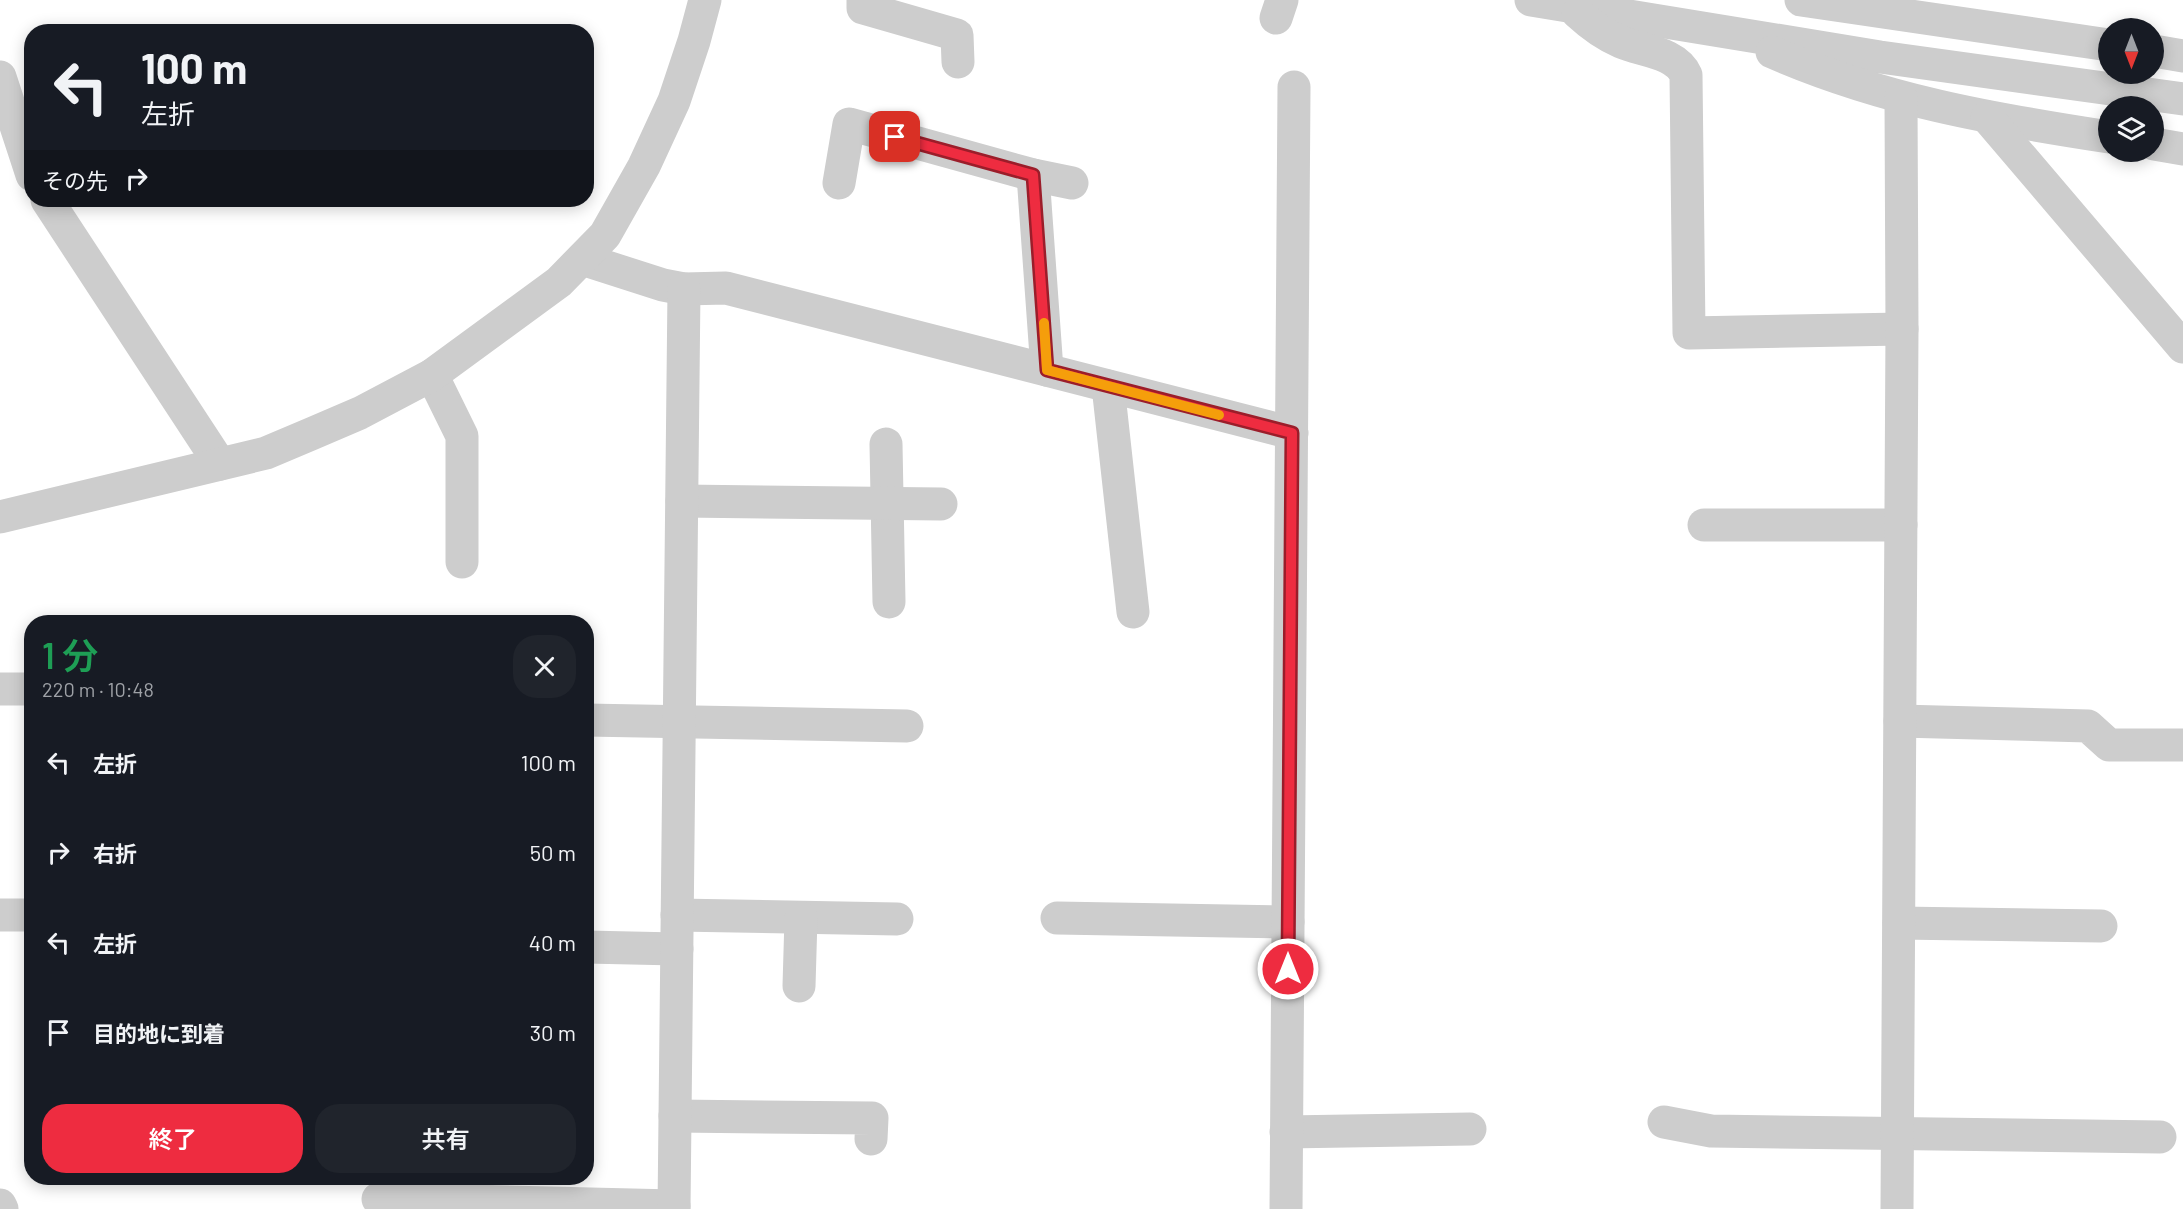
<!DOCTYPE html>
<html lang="ja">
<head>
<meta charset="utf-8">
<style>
  :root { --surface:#171b24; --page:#20242c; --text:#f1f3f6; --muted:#9ea1a6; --accent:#ee2c40 }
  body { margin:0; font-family:Barlow,"Noto Sans JP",sans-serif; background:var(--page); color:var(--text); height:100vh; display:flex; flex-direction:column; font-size:22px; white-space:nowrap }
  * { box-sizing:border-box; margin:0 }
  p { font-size:20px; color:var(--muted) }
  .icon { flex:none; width:33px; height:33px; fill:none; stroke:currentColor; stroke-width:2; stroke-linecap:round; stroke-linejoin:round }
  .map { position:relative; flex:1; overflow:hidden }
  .drawer { position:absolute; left:24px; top:615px; width:570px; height:570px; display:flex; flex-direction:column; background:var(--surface); border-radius:24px; box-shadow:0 3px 15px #0003 }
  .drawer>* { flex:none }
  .top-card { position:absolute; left:24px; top:24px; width:570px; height:183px; border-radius:24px; box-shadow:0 3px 15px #0003; background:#171b24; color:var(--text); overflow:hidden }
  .needle { width:39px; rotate:180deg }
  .fabs { position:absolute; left:2098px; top:18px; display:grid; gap:12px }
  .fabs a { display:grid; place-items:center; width:66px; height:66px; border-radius:50%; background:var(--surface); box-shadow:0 3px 15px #0003; font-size:30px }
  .pin { position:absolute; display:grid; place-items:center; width:51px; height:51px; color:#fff; margin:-26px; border-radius:12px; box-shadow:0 3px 9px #0006 }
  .me { position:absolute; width:66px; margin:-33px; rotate:0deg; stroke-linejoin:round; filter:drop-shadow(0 0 4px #0008) }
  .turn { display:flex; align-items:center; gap:21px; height:126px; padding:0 18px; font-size:27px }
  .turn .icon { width:78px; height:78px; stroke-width:2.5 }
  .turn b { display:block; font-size:42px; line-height:51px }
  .then { display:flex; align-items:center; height:57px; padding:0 18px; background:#0003; gap:12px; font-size:22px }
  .round { display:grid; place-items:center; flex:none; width:63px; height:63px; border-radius:24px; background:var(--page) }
  .headline { display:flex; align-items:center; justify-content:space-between; height:102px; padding:0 18px }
  h1 { font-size:36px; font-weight:600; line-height:45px; color:#1e9e55 }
  .button { display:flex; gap:12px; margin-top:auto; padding:12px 18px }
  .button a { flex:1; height:69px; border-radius:24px; background:var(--accent); color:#fff; font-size:24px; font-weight:600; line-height:69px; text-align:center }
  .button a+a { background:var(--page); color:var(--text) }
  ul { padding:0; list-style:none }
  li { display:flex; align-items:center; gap:18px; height:90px; padding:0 18px }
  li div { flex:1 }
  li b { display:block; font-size:22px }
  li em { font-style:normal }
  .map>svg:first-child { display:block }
</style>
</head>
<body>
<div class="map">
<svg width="2183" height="1209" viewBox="0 0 2183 1209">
  <rect width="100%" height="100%" fill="#fff"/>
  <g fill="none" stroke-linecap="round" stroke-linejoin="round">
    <g stroke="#cdcdcd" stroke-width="33">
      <polyline points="863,0 863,8 957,35 958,62"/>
      <polyline points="1531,0 1880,57 2183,99"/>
      <polyline points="1801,0 2109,45"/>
      <path d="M 1578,13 C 1591,25 1604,35 1621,42 C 1642,51 1676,52 1686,75 L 1689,333 L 1902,329"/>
      <polyline points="1276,18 1282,0"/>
      <polyline points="2154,51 2183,56"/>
      <path d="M 1772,52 C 1882,100 1991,119 2109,137"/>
      <polyline points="0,77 32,175"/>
      <polyline points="1987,117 2183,347"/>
      <polyline points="2154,144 2183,149"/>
      <polyline points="1033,175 1047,370"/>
      <polyline points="839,183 849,124 1033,175 1072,183"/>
      <polyline points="47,200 220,464"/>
      <polyline points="582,259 663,285 684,289 726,288 1292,433"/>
      <polyline points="432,375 462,436 462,562"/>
      <polyline points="1108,386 1133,612"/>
      <polyline points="886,444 889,602"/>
      <polyline points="682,501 941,504"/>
      <polyline points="0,517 266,453 311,434 360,413 432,375 559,282 605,235 644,166 674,101 694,41 705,0"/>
      <polyline points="1704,525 1901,525"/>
      <polyline points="0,689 32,689"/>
      <polyline points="586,720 907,726"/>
      <polyline points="1900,721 2088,726 2109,745 2183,745"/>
      <polyline points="0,915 32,915"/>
      <polyline points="677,915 897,919"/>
      <polyline points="1057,918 1288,922"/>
      <polyline points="1899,923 2101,926"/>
      <polyline points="586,947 677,949"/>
      <polyline points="799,986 801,918"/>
      <polyline points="675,1116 872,1118 871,1139"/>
      <polyline points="1664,1122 1711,1131 2160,1137"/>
      <polyline points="1286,1132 1470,1129"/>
      <polyline points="378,1199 674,1206"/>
      <polyline points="0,1205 2,1209"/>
      <polyline points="674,1209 684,289"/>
      <polyline points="1286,1209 1294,87"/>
      <polyline points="1897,1209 1902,329 1901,98"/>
    </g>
  </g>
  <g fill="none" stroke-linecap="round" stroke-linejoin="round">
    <defs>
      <polyline id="route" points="895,137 1033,175 1047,370 1292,433 1288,969"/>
    </defs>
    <use href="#route" stroke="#9b1d2a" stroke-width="15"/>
    <use href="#route" stroke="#ee2c40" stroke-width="10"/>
    <polyline stroke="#f59e0b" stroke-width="10" points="1044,323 1047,370 1219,415"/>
  </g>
</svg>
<div class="fabs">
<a><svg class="needle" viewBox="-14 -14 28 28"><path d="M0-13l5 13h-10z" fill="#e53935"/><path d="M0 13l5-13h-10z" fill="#9ea1a6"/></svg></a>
<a><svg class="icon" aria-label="layers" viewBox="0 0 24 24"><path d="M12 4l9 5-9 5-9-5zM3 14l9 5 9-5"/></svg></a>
</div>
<div class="pin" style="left:895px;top:137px;background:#d93025"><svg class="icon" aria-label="arrive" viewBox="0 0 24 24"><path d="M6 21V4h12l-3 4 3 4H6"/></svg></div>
<svg class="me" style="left:1288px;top:969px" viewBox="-20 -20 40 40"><circle r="17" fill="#ee2c40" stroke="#fff" stroke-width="3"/><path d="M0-11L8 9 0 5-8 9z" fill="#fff"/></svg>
<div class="top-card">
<div class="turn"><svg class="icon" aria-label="left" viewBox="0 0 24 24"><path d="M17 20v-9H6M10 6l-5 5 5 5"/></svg><div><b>100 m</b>左折</div></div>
<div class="then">その先<svg class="icon" aria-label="right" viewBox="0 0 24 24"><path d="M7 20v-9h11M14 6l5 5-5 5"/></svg></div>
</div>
<section class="drawer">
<div class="headline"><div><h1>1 分</h1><p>220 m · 10:48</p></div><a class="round"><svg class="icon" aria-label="close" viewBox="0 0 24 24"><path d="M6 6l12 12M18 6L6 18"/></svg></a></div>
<ul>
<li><svg class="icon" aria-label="left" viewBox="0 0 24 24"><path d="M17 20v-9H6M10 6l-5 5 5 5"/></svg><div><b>左折</b></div><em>100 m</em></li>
<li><svg class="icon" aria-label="right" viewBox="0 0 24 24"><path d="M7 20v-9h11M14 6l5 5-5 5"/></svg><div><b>右折</b></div><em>50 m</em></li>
<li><svg class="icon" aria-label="left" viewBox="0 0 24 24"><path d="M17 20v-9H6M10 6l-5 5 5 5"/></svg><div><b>左折</b></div><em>40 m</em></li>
<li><svg class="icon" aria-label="arrive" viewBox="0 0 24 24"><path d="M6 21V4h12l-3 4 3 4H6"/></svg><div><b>目的地に到着</b></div><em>30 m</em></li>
</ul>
<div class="button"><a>終了</a><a>共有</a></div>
</section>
</div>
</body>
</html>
